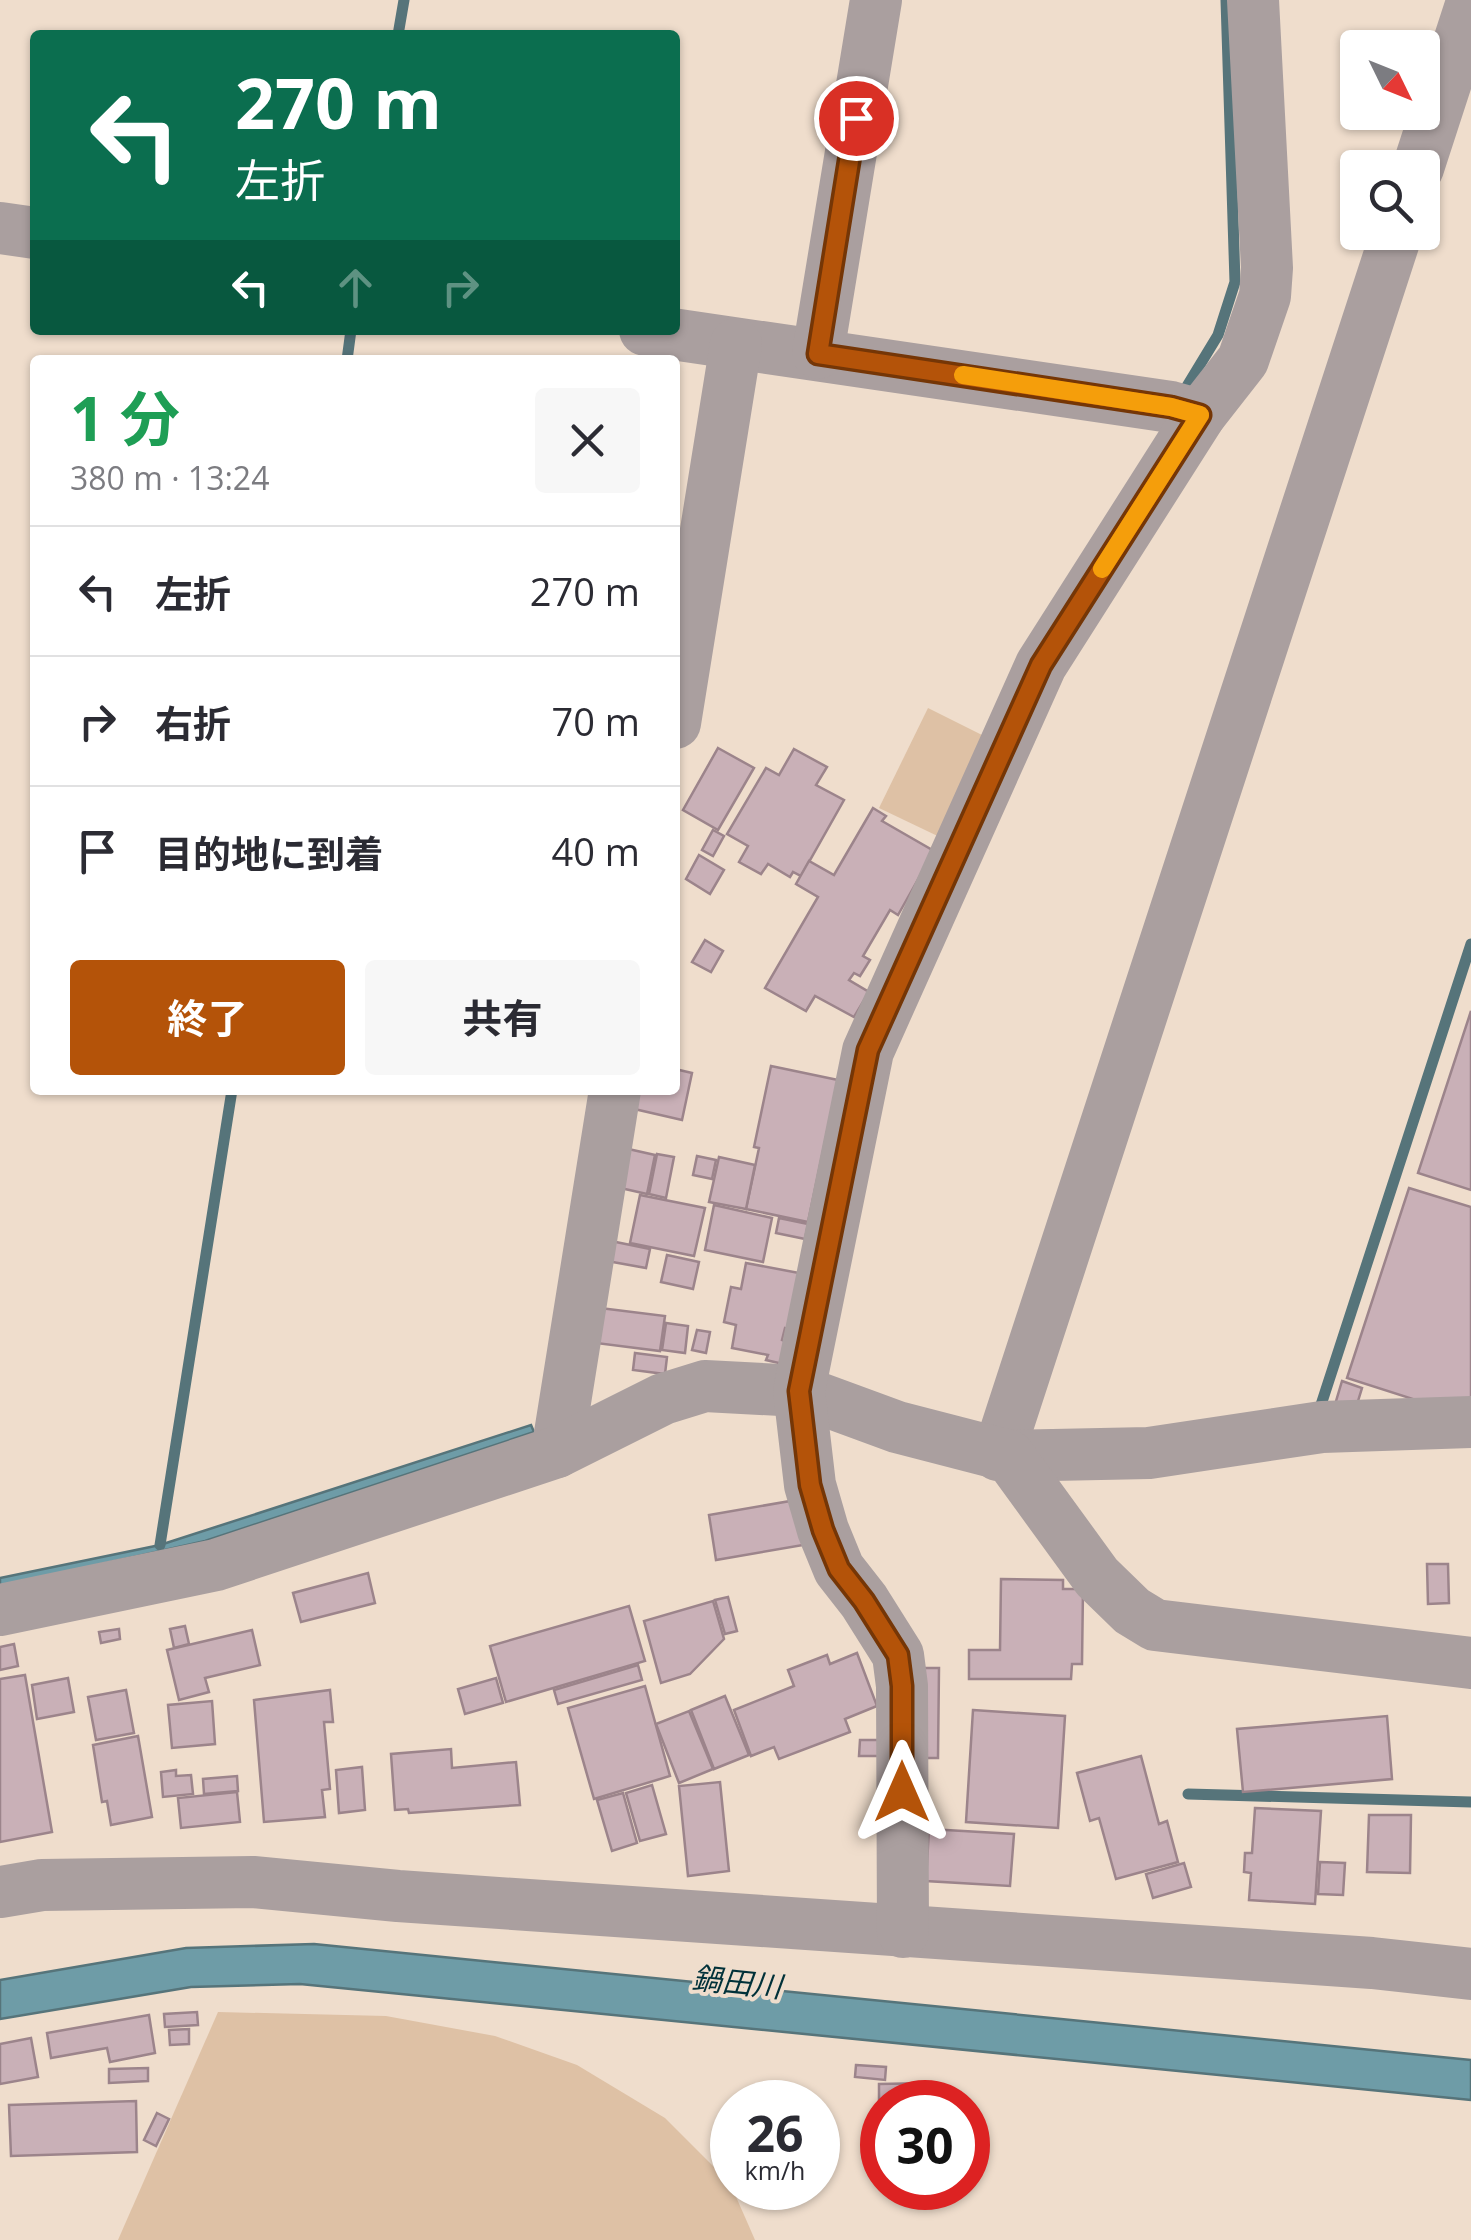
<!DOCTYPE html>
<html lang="ja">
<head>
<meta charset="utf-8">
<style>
  :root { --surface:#fff; --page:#f7f7f7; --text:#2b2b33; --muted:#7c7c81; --line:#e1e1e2; --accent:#b45309 }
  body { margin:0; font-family:"Open Sans","Noto Sans JP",sans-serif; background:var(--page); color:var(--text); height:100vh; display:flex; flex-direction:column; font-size:38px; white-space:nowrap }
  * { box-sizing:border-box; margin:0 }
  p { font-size:32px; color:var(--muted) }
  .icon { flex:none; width:55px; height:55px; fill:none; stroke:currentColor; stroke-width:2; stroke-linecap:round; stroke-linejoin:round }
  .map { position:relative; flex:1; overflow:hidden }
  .sheet { position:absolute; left:30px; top:355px; width:650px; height:740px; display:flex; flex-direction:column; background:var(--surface); border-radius:10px; box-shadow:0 2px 8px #0004 }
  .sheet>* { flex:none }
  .guide { position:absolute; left:30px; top:30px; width:650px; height:305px; border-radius:10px; box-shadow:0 2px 8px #0004; background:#0b6e4f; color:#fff; overflow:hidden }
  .needle { width:65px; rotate:133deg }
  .controls { position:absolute; left:1340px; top:30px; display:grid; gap:20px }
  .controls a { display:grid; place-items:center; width:100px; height:100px; border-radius:10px; background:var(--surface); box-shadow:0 2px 8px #0004; font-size:50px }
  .speed { position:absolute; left:710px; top:2080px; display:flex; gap:20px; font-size:50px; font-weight:700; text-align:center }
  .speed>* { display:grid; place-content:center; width:130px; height:130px; border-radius:50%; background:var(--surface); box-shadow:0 2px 8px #0004; line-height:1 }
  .speed small { font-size:25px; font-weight:400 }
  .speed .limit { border:15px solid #d22; background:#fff; color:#111 }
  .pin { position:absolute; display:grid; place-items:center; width:85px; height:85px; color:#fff; margin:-42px; border:5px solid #fff; border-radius:50%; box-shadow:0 2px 10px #0007 }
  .me { position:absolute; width:110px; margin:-55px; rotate:0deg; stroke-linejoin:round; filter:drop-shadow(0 0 8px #0008) }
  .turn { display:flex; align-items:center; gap:35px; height:210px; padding:0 40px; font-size:45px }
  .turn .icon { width:130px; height:130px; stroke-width:2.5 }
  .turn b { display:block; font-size:70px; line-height:85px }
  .lanes { display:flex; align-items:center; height:95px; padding:0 40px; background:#0003; justify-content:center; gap:50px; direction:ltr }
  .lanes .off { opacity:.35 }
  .round { display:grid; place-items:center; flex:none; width:105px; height:105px; border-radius:10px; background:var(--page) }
  .head { display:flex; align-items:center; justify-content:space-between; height:170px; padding:0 40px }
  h1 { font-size:60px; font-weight:700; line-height:75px; color:#1e9e55 }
  .button { display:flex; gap:20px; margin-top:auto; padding:20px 40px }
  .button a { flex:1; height:115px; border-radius:10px; background:var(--accent); color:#fff; font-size:40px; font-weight:700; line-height:115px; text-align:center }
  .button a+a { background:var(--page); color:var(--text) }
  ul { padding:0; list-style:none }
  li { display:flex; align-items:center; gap:30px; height:130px; padding:0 40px; border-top:2px solid var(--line) }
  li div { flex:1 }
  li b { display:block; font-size:38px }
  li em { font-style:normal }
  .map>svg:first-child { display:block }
</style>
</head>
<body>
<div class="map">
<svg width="1471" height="2240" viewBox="0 0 1471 2240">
  <rect width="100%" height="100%" fill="#efddcc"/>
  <g fill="#dec1a5">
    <polygon points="928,708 992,740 948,841 879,808"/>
    <polygon points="218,2012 386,2016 495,2036 577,2065 665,2118 730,2183 755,2240 118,2240"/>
  </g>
  <g fill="#6e9ca7" stroke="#56747a" stroke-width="2.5">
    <polygon points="531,1425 534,1432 205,1541 0,1587 0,1578 160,1545"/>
    <polygon points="314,1944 1471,2060 1471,2100 300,1984 191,1987 0,2019 0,1980 186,1948"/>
  </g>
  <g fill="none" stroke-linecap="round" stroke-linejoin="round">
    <g stroke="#56747a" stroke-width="11">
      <polyline points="398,35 404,0"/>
      <polyline points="347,360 351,330"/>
      <polyline points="1181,396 1218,335 1235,282 1226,0"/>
      <polyline points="1318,1414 1471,944"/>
      <polyline points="160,1545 232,1090"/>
      <polyline points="1188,1794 1471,1802"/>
    </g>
  </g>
  <g fill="#c9b0b7" stroke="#9c848b" stroke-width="2.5">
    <polygon points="718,748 754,768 718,830 683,810"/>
    <polygon points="794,749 827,767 816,785 844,800 801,876 793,872 790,877 768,864 761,874 739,862 748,846 727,834 766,768 779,775"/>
    <polygon points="873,808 886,816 882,821 934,851 898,915 890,910 863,956 870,960 860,976 854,973 849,980 869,992 854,1017 815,996 806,1011 765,988 818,897 796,884 809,861 834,875"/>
    <polygon points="713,830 724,836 713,856 702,850"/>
    <polygon points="699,855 724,870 710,894 686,879"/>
    <polygon points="705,940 723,951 711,972 692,962"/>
    <polygon points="1471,1011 1471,1190 1418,1173"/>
    <polygon points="771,1066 838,1080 808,1222 746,1209 759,1148 754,1147"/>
    <polygon points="675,1069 692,1073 682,1120 630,1108 634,1090 675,1090"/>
    <polygon points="624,1148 655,1155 647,1194 616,1187"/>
    <polygon points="657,1154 674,1157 666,1198 649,1194"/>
    <polygon points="697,1156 716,1160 712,1179 693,1175"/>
    <polygon points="719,1157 755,1165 746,1209 709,1202"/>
    <polygon points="1409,1188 1471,1207 1471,1400 1450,1411 1347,1378"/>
    <polygon points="640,1195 705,1208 694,1256 630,1243"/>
    <polygon points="714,1205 772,1218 763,1262 705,1250"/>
    <polygon points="779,1218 808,1224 805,1239 776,1233"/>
    <polygon points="611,1241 650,1249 646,1268 607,1261"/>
    <polygon points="667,1255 699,1262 693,1289 661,1282"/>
    <polygon points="746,1263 799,1273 788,1329 785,1328 782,1340 787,1342 783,1364 766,1360 768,1355 732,1348 736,1325 724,1322 731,1287 741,1289"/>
    <polygon points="600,1308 665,1316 660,1351 596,1343"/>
    <polygon points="666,1323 688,1326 685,1353 662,1350"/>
    <polygon points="697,1330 710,1332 706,1353 692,1350"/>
    <polygon points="635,1353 667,1357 665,1374 633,1370"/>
    <polygon points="1342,1381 1362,1388 1354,1414 1334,1408"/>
    <polygon points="796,1500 803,1545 716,1560 709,1515"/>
    <polygon points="1427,1564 1448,1564 1449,1603 1428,1604"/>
    <polygon points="368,1573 375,1603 301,1622 293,1593"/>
    <polygon points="1001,1579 1063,1580 1063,1589 1083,1589 1082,1664 1072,1664 1071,1679 969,1679 969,1650 1000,1650"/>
    <polygon points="728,1597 737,1631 725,1634 715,1600"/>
    <polygon points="713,1601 724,1639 690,1674 661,1683 644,1621"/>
    <polygon points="629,1606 645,1661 506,1702 490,1646"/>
    <polygon points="185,1626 189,1644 174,1648 170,1629"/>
    <polygon points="119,1629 120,1639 101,1643 99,1632"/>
    <polygon points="252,1630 260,1665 205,1678 209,1692 179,1700 167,1650"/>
    <polygon points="14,1644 18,1666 0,1670 0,1647"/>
    <polygon points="857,1653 877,1706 845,1719 850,1732 779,1759 774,1747 751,1756 734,1710 794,1686 788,1670 827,1655 830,1664"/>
    <polygon points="638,1665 642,1680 558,1704 554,1690"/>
    <polygon points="921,1668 939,1668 938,1758 920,1758"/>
    <polygon points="25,1675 52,1832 0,1842 0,1679"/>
    <polygon points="68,1678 74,1712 37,1719 32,1685"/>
    <polygon points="496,1678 503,1703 465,1714 458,1689"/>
    <polygon points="645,1686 670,1776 594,1799 568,1708"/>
    <polygon points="126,1690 134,1733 96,1740 88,1697"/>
    <polygon points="330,1690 333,1722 324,1722 330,1789 322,1790 325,1817 264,1822 254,1700"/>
    <polygon points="725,1696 749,1755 714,1769 691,1710"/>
    <polygon points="212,1701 215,1744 172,1748 168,1705"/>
    <polygon points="973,1710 1065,1716 1058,1828 966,1822"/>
    <polygon points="689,1711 713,1769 679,1783 656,1724"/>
    <polygon points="1387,1716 1392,1779 1243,1792 1237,1729"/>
    <polygon points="138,1736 152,1817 111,1825 107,1801 102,1802 93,1745"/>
    <polygon points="860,1740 884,1740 884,1756 859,1756"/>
    <polygon points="451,1749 452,1768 516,1762 520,1805 409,1813 408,1809 395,1810 391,1754"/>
    <polygon points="1141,1756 1159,1824 1167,1821 1178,1862 1116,1879 1099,1818 1090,1821 1077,1773"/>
    <polygon points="362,1767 365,1810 339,1813 336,1770"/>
    <polygon points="176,1770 176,1776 191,1775 193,1794 163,1797 161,1772"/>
    <polygon points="237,1776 238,1791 204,1794 203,1779"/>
    <polygon points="720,1782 729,1871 688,1876 679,1786"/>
    <polygon points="652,1785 666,1834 640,1841 626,1793"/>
    <polygon points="237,1792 240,1822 181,1828 178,1798"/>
    <polygon points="623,1793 637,1843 612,1851 597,1800"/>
    <polygon points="1255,1808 1321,1811 1315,1904 1249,1900 1251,1873 1244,1872 1245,1853 1252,1853"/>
    <polygon points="1369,1815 1411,1815 1410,1873 1367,1872"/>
    <polygon points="929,1829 1014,1834 1010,1886 926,1881"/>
    <polygon points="1320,1862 1345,1863 1343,1895 1318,1894"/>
    <polygon points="1184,1863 1191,1887 1153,1898 1146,1874"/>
    <polygon points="197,2012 198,2025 165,2027 164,2014"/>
    <polygon points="149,2015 155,2053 110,2062 107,2048 51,2058 47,2033"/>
    <polygon points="189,2029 189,2044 170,2045 169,2030"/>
    <polygon points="31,2038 38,2077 0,2084 0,2044"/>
    <polygon points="856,2065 886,2067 885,2080 855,2077"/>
    <polygon points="148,2068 148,2081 109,2083 109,2069"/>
    <polygon points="932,2083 932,2101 879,2103 879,2084"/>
    <polygon points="136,2101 137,2152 11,2156 9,2105"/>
    <polygon points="157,2113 169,2119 156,2146 144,2140"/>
  </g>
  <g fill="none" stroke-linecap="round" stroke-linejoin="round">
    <g stroke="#aa9f9f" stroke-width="52">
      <polyline points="1418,168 1471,5"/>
      <polyline points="0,228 35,233"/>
      <polyline points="645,330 1171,407 1200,415"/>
      <polyline points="818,353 876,0"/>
      <polyline points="675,723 736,344"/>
      <polyline points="557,1452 615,1090"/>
      <polyline points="998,1455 1397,232"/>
      <polyline points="1009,1456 1149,1453 1322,1427 1471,1422"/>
      <polyline points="0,1610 216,1565 557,1452 663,1399 705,1386 799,1391 897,1427 1009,1456 1097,1577 1132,1611 1155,1625 1471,1663"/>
      <polyline points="0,1892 42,1885 253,1882 398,1896 1372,1963 1471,1974"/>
      <polyline points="903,1932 902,1686 898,1655 864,1601 839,1569 823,1530 810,1485 799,1391 868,1051 1041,665 1200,415 1243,360 1265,296 1267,268 1253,0"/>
    </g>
  </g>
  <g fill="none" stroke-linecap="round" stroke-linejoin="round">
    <defs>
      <polyline id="route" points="856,118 818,354 1171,407 1200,415 1041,665 868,1050 799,1391 810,1485 823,1530 839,1569 864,1601 898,1655 902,1686 902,1792"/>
    </defs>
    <use href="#route" stroke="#753606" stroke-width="25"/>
    <use href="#route" stroke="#b45309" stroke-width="18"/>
    <polyline stroke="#f59e0b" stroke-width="18" points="963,375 1171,407 1200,415 1102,569"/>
  </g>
  <g text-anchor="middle" stroke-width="8" stroke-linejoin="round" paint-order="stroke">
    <g font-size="30" font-style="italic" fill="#013139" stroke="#efddcc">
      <text transform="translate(737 1983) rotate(6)" y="10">鍋田川</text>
    </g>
  </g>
</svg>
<div class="controls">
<a><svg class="needle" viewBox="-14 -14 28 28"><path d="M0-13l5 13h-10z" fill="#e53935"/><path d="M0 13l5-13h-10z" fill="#7c7c81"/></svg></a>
<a><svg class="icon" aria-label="search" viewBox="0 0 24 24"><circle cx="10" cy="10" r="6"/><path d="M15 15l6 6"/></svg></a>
</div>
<div class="speed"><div>26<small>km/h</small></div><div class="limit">30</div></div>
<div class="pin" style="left:856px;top:118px;background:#d93025"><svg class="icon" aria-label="arrive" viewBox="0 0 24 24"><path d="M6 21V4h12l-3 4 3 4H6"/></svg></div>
<svg class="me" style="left:902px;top:1792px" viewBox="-20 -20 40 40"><path d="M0-17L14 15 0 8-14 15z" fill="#b45309" stroke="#fff" stroke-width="4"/></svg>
<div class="guide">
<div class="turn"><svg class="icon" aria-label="left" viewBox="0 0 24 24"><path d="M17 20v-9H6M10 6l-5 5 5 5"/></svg><div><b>270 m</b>左折</div></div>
<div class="lanes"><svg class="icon" aria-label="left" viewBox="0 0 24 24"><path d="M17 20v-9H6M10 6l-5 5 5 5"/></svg><svg class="icon off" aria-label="ahead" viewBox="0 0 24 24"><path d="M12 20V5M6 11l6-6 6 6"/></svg><svg class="icon off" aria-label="right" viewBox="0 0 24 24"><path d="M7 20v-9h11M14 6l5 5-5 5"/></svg></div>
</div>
<section class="sheet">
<div class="head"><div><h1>1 分</h1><p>380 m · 13:24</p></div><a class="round"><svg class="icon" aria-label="close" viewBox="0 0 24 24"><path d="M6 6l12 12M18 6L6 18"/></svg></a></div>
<ul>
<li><svg class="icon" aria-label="left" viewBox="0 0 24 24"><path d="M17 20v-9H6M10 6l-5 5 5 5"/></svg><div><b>左折</b></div><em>270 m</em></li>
<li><svg class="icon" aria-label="right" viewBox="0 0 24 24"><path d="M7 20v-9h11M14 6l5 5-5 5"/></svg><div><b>右折</b></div><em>70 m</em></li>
<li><svg class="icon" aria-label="arrive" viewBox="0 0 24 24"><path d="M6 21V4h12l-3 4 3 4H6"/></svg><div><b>目的地に到着</b></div><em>40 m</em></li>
</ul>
<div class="button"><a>終了</a><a>共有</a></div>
</section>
</div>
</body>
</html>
